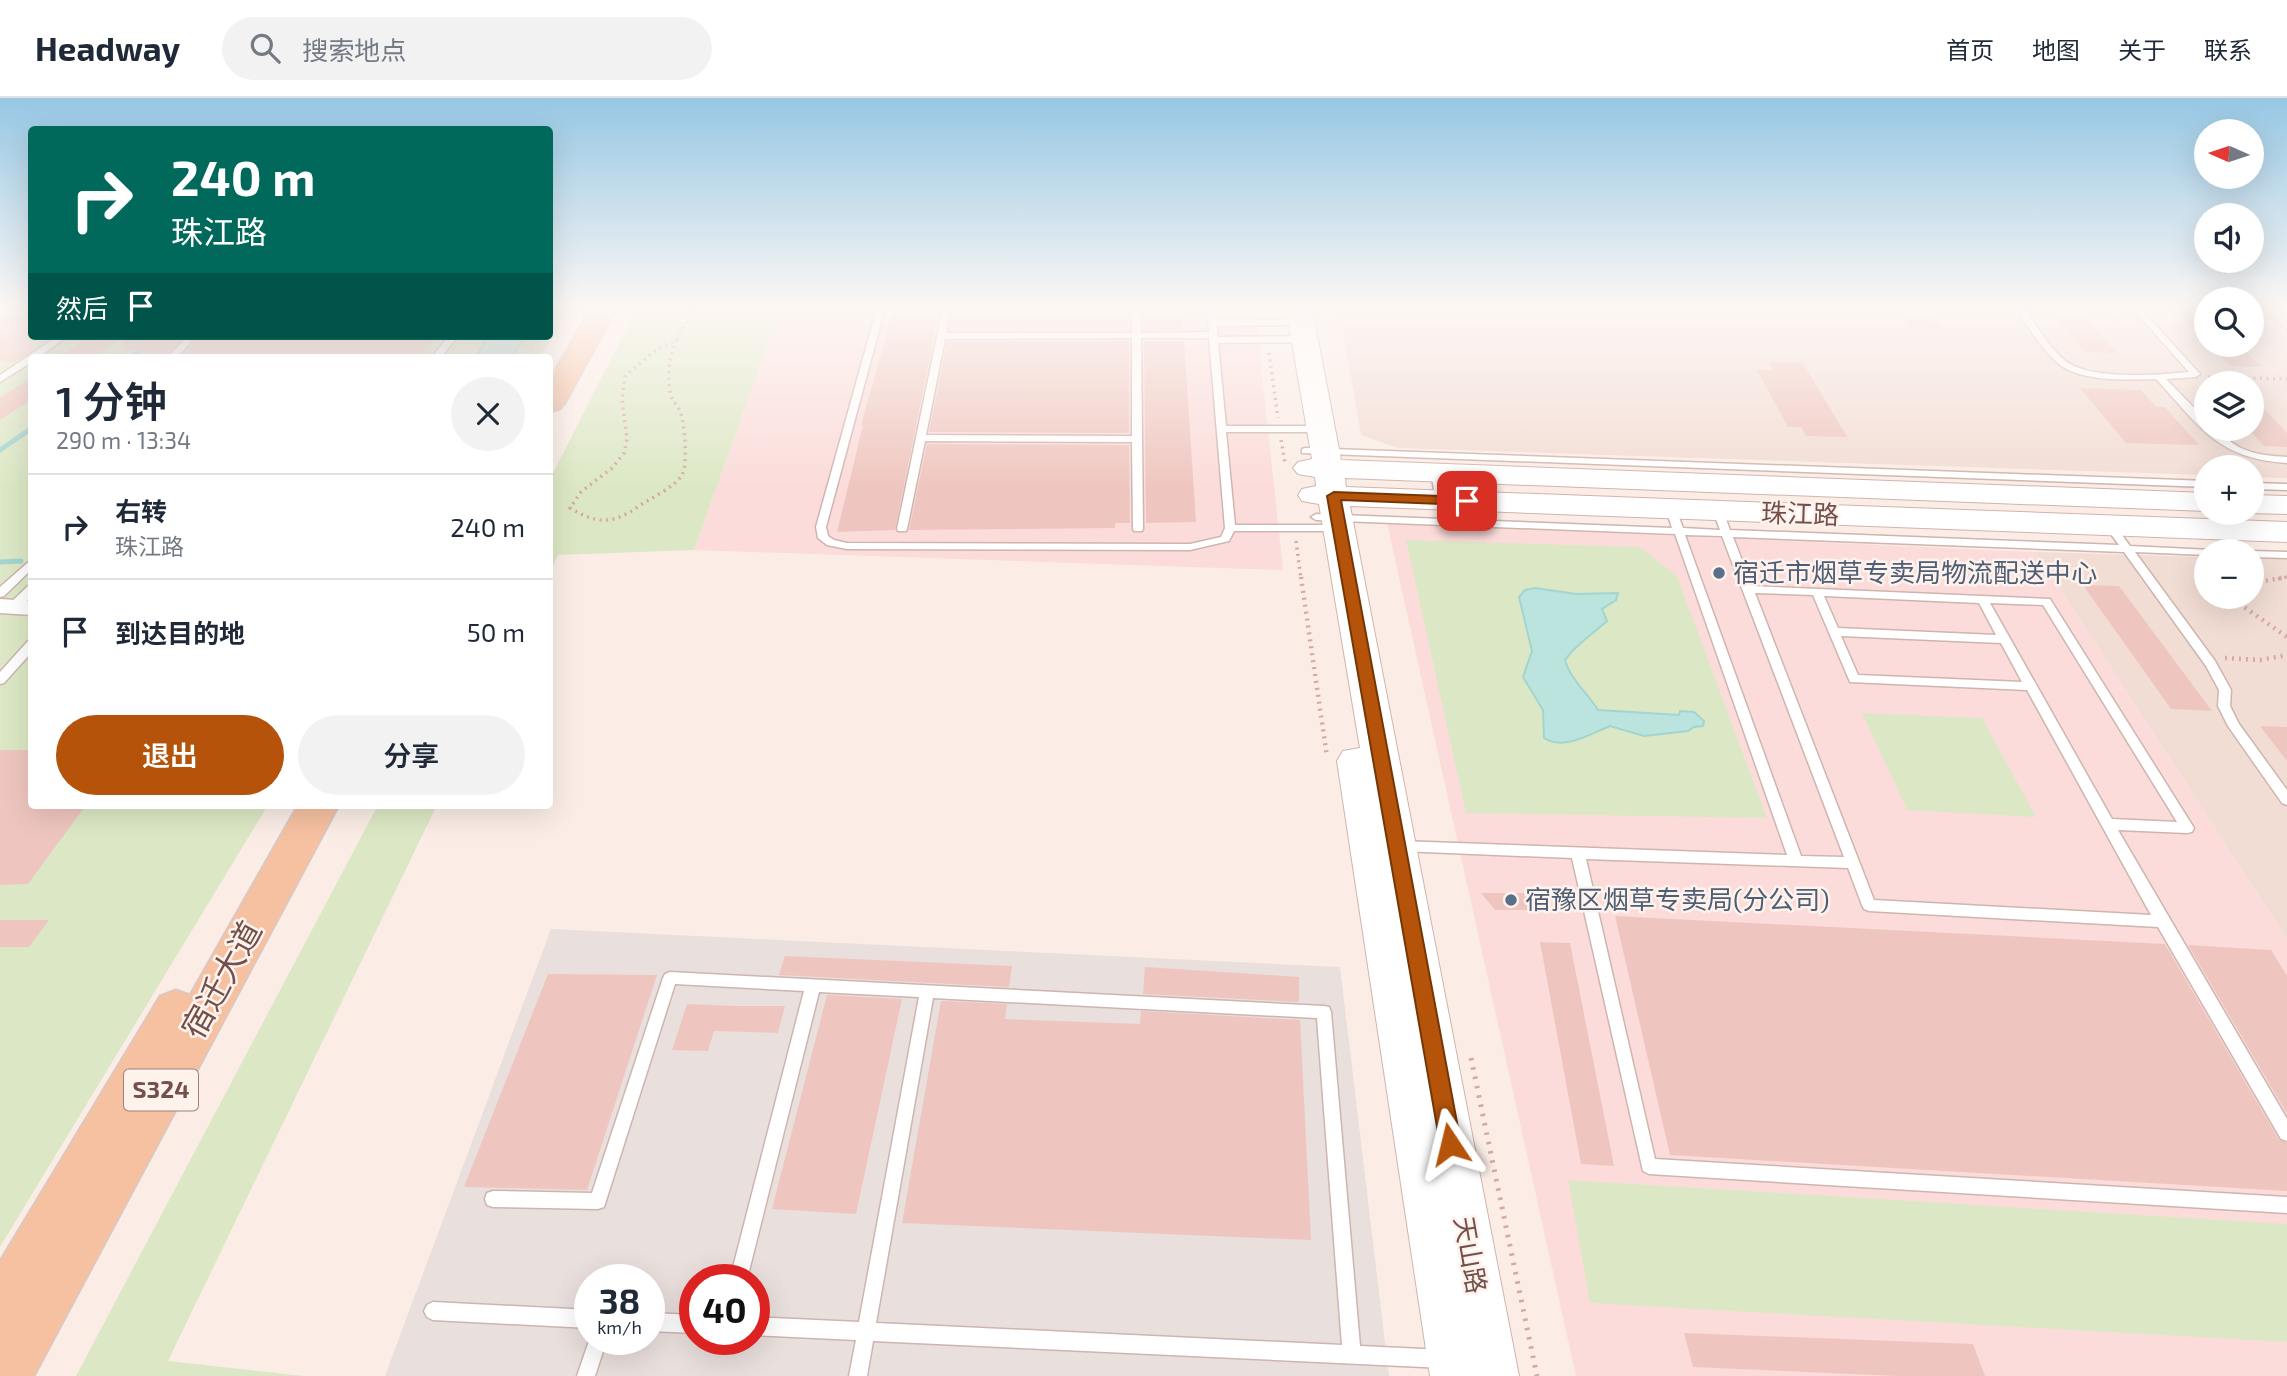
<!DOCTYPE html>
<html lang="zh">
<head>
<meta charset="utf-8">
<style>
  :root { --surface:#fff; --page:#f2f2f3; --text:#1f2937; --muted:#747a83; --line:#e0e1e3; --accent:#b45309 }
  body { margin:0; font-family:"Exo 2","Noto Sans SC",sans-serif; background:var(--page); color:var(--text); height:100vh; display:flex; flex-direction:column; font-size:26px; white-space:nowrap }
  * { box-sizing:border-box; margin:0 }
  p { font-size:23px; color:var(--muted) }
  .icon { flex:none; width:38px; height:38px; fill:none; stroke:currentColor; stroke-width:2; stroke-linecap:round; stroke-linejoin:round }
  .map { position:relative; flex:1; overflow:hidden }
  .drawer { position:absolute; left:28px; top:256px; width:525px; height:455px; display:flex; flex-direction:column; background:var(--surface); border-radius:7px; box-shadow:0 7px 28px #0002 }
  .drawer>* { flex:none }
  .guide { position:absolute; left:28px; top:28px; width:525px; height:214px; border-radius:7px; box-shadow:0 7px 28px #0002; background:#00695c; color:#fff; overflow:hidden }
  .needle { width:46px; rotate:273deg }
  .tools { position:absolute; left:2194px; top:21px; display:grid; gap:14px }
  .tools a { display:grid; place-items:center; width:70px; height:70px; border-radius:50%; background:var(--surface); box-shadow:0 7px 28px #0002; font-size:35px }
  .speed { position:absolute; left:574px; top:1166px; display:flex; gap:14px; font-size:35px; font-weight:700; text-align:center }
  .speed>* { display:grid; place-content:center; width:91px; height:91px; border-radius:50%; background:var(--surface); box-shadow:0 7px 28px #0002; line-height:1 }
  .speed small { font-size:18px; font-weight:400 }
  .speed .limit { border:10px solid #d22; background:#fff; color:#111 }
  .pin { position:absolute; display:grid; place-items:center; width:60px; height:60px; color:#fff; margin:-30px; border-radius:14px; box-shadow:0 4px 10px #0006 }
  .me { position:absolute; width:77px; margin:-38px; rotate:350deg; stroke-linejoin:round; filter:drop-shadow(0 0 5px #0008) }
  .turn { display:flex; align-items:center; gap:24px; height:147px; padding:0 28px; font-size:32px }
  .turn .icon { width:91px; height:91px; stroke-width:2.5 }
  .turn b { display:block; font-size:49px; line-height:60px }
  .then { display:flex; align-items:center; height:66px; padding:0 28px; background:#0003; gap:14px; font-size:26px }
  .round { display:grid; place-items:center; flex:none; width:74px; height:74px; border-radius:37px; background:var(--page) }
  .summary { display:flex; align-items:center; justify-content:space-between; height:119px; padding:0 28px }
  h1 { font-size:42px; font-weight:600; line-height:52px }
  .cta { display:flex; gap:14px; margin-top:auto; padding:14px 28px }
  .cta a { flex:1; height:80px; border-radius:42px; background:var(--accent); color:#fff; font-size:28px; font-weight:600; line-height:80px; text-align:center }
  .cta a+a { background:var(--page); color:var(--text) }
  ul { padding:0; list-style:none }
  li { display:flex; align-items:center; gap:21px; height:105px; padding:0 28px; border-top:2px solid var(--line) }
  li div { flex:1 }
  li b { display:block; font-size:26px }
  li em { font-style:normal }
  header { display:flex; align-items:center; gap:42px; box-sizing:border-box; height:98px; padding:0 35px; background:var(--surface); border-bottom:2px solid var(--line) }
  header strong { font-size:33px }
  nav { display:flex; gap:38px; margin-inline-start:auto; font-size:24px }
  .search { width:490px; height:63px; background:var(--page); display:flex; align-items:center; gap:18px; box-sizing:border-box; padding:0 24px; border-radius:38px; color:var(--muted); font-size:26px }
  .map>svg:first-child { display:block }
</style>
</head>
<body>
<header>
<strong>Headway</strong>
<div class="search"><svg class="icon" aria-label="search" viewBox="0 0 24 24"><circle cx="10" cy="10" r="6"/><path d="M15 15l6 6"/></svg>搜索地点</div>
<nav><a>首页</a><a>地图</a><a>关于</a><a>联系</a></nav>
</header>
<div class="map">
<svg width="2287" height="1278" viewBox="0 0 2287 1278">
  <rect width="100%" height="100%" fill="#fbede6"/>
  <g fill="#f2ddd4" fill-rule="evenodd">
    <path d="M 1339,210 L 2207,210 L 2207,247 L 2252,247 L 2252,210 L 2287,210 L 2287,380 L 2252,379 L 2252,369 L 2207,369 L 2207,377 L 1398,350 L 1361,337 ZM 2207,285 L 2252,285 L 2252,331 L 2207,331 Z"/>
    <polygon points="2036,454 2207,459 2207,499 2252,499 2252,460 2287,461 2287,841"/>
  </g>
  <g fill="#fbdcda">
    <polygon points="781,210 1255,210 1283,472 694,452"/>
    <polygon points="1387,425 2036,454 2287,841 2287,1278 1576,1278"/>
  </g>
  <path fill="#e9dfdc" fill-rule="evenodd" d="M 551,831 L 1340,869 L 1389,1278 L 385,1278 ZM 590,1181 L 649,1181 L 649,1241 L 590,1241 ZM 695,1181 L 754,1181 L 754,1241 L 695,1241 Z"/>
  <g fill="#dce8c5">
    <polygon points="0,210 31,210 32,238 550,238 550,210 570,210 540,259 32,259 32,707 268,707 0,1149"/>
    <polygon points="637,210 781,210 694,452 558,457 550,474 550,381"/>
    <polygon points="1406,442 1640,449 1677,478 1767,720 1466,715"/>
    <polygon points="1862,615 1982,620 2036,719 1907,712"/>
    <polygon points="378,707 437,707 168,1263 303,1278 76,1278"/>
    <polygon points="1568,1082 2287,1126 2287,1244 1590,1205"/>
  </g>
  <g fill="#bbe4df" stroke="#a2d5d0" stroke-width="2">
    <polygon points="488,238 525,238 512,259 476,259"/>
    <path d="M 1535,490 L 1576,496 L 1618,495 L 1616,502 L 1602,511 L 1607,523 C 1594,535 1576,546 1565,562 C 1569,579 1588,596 1598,612 L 1679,617 L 1680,613 L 1694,614 L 1704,623 L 1703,628 L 1694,629 L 1688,633 L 1644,638 L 1610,628 C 1590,636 1564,653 1544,640 L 1543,612 L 1523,579 L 1532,553 L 1519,499 L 1525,492 Z"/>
  </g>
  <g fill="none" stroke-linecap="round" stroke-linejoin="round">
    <g stroke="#a2d5d0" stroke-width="5">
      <polyline points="131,259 161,238"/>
      <polyline points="0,352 32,330"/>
      <polyline points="0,464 21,463"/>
    </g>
  </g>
  <g fill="#efc6bf">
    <polygon points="0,210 32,210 32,253 15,264 0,262"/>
    <polygon points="894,210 940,210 895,432 837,434 863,327 861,327"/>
    <polygon points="953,210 1130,210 1129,232 949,232"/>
    <polygon points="1142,210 1182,210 1183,232 1144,232"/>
    <polygon points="1896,210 1926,210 1942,232 1910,231"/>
    <polygon points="2048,210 2077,210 2117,255 2086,254"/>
    <polygon points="2174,210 2201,210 2207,215 2207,243"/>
    <polygon points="90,238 437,238 422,259 181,259 195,243 186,238 165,259 146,259 151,254 123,252 124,238 93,259 60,259"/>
    <polygon points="1129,243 1129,335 929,334 947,244"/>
    <polygon points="1144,243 1184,243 1196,424 1146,425"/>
    <polygon points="2210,247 2239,247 2262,269 2231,268"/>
    <polygon points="1770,264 1803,265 1847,339 1806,338 1801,329 1788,329 1757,272 1774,272"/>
    <polygon points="32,279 32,301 0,322 0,300"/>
    <polygon points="2080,290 2141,292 2156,309 2165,309 2199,347 2126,345"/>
    <polygon points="2252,298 2287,335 2287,349 2264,348 2252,335"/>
    <polygon points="927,346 1129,347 1130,425 1115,425 1115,430 909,432"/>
    <polygon points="2083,487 2119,488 2212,613 2171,611"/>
    <polygon points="2260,628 2287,629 2287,663"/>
    <polygon points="0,652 32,652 32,707 86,707 28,786 0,787"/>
    <polygon points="1481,795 1524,795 1528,812 1495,812"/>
    <polygon points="1615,818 2165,846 2279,1042 2287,1045 2287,1093 1670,1057"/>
    <polygon points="0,822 49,822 29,849 0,849"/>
    <polygon points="1540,844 1570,845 1614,1068 1581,1066"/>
    <polygon points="2188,847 2271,852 2287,878 2287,1016"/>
    <polygon points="785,858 1012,868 1009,889 779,877"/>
    <polygon points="1145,869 1299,879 1299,904 1143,896"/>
    <polygon points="548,876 657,877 587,1092 464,1089"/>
    <polygon points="827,897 902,901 856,1116 772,1111"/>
    <polygon points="941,903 1007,906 1005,921 1140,926 1141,913 1300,922 1311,1142 902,1125"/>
    <polygon points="687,906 735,908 785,908 778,935 714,933 708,953 672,952"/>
    <polygon points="1684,1235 1973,1246 1985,1278 1897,1278 1693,1269"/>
  </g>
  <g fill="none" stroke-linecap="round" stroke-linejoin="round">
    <defs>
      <g id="lane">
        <path d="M 877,210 L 885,210 L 826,429 L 828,438 L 834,442 L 847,445 L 1190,446 L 1221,439 L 1225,430 L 1209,240 L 1141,240 L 1143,431 L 1142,433 L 1134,433 L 1133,431 L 1132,344 L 925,343 L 907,431 L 906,433 L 898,433 L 897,431 L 943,210 L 951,210 L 946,235 L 1132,235 L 1132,210 L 1140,210 L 1141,235 L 1209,234 L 1207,210 L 1215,210 L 1216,222 L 1305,222 L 1305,226 L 1302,227 L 1217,228 L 1218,239 L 1305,238 L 1309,241 L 1305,244 L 1218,245 L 1226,328 L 1322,328 L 1327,331 L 1322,334 L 1226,334 L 1235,427 L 1340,427 L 1345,430 L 1340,433 L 1234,433 L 1229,443 L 1190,452 L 847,451 L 827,447 L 818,440 L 816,429 ZM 1132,240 L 1132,338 L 926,337 L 945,241 Z"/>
        <path d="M 2015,210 L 2023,210 C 2037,227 2049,251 2067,264 C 2092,282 2159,277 2189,274 L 2132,210 L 2140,210 L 2200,276 L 2196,279 L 2166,281 L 2207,323 L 2207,331 C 2218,331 2230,345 2241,350 C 2256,357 2271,358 2287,359 L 2287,365 C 2217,361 2200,328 2156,281 C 2129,282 2081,284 2059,266 C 2042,252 2028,228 2015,210 Z"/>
        <polygon points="58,238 68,238 39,259 32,259 32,264 0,284 0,277"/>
        <polygon points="449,238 458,238 441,259 432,259"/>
        <polygon points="185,241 192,243 177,259 168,259"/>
        <polygon points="1305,350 2207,383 2207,389 1302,355 1302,351"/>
        <polygon points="1436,372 1441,375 1446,402 1441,405 1436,402 1431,375"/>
        <polygon points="2252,385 2287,386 2287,392 2252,391"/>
        <path d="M 1671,408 L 1676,411 L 1683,430 L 1720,432 L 1713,413 L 1718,410 L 1723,413 L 1730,432 L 2119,447 L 2105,428 L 2110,425 L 2114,426 L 2130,448 L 2211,452 L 2212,453 L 2207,453 L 2207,457 L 2135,454 L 2215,563 L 2231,592 L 2230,608 L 2239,626 L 2287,692 L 2287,707 L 2282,705 L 2228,628 L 2218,608 L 2219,592 L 2206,568 L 2124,454 L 1733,439 L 1752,488 L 2050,501 L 2194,730 L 2192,734 L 2187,735 L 2118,732 L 2287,1021 L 2287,1043 L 2281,1041 L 2158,829 L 1869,813 L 1864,811 L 1862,807 L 1848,770 L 1586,761 L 1655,1061 L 2287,1099 L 2287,1115 L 1649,1076 L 1643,1073 L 1572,760 L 1400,753 L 1395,752 L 1393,748 L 1395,744 L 1400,743 L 1787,757 L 1675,436 L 1316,422 L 1311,419 L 1316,416 L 1672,430 L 1666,411 ZM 1685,437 L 1722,438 L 1844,759 L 1801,758 ZM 1755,495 L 1813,497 L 1850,584 L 2027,592 L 2151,817 L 1874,802 ZM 1824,498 L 1979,505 L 1996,537 L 1838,530 ZM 1990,505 L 2043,507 L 2177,724 L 2112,721 ZM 1841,538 L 2001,545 L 2022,584 L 1858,577 Z"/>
        <polygon points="2250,453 2252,453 2287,454 2287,460 2252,459 2252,453"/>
        <polygon points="32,461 32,471 4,498 0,499 0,489"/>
        <polygon points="28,488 32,488 32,498 17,512 9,512 7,509 9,506"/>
        <polygon points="32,542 32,554 4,585 0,586 0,574 28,543"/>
        <path d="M 670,874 L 1324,908 L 1329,909 L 1331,914 L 1360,1248 L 1444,1252 L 1450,1255 L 1453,1261 L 1450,1267 L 1444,1270 L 873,1243 L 867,1278 L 849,1278 L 856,1242 L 754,1237 L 754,1219 L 859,1224 L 919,899 L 819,894 L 747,1181 L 730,1181 L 804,893 L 675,886 L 604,1109 L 598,1111 L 493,1109 L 487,1107 L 485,1101 L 487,1095 L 493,1093 L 592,1095 L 663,880 L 665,876 ZM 933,900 L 1317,920 L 1342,1247 L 876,1225 Z"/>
        <polygon points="433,1204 590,1212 590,1230 433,1222 427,1219 424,1213 427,1207"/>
        <polygon points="649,1215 695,1217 695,1235 649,1233"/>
        <polygon points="590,1240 607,1241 595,1278 577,1278"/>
      </g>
      <polygon id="street" points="0,501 32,503 32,517 0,515"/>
      <g id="secondary">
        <polygon points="1286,210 1312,210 1341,362 2207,395 2207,413 1345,380 1346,389 2287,424 2287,444 1350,408 1519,1278 1430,1278 1337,663 1343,653 1360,650 1319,406 1302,403 1298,397 1302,391 1316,388 1315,379 1298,376 1293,370 1298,364 1312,361"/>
        <polygon points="2252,397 2287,398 2287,416 2250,415 2252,415"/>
      </g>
      <g id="primary">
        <polygon points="591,210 617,210 565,305 560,311 550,314 550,281"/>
        <polygon points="298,707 339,707 34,1278 0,1278 0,1163 160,898 176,892 190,897"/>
      </g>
    </defs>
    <use href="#lane" stroke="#ceb5af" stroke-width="3"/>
    <use href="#street" stroke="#ceb5af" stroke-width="3"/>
    <use href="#secondary" stroke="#d1b4ad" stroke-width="2"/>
    <use href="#primary" stroke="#d5cac9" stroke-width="3"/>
    <g stroke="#d4a9a2" stroke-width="3.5" stroke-dasharray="2 4.5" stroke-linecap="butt">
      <polyline points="2107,210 2118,222"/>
      <polyline points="2262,210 2287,233"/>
      <path d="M 677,242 C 669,260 667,274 670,294 C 671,302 677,306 680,313 C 685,325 688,366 682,377 C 675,389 651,400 639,408 C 612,427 597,426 570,410 L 581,394 L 612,370 L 624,355 L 627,341 L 622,301 L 625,278 L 656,252 Z"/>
      <polyline points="677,242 681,232 699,210"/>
      <polyline points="1269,255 1278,320"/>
      <polyline points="2208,279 2287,281"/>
      <polyline points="1281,342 1285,365"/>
      <polyline points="1296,443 1301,481"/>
      <polyline points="2278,481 2287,479"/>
    </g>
    <g stroke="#d4a9a2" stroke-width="4.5" stroke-dasharray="2 5" stroke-linecap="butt">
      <polyline points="1301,479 1327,659"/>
      <polyline points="2252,485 2287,479"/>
      <polyline points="2236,499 2241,507 2287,539"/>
      <polyline points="2225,560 2260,562 2287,557"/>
    </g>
    <polyline stroke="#d4a9a2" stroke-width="5" stroke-dasharray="2.5 7" stroke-linecap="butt" points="1471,960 1537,1278"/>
    <use href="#lane" fill="#fff" fill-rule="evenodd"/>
    <use href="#street" fill="#fff" fill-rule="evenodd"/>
    <use href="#secondary" fill="#fff" fill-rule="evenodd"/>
    <use href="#primary" fill="#f6c1a1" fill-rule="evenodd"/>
  </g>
  <linearGradient id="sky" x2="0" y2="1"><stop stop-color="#96c7e4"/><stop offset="0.54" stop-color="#fdf7f4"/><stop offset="1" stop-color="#fdf7f4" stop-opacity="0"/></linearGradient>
  <rect width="2287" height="389" fill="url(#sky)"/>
  <polygon fill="#b45309" stroke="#753606" stroke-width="2" points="1334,394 1467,399 1473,403 1467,407 1341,402 1461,1046 1458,1053 1450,1055 1443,1053 1440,1046 1327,398"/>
  <g fill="#5c6f8a" stroke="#fef2ec" stroke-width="2.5">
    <circle cx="1719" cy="475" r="7"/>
    <circle cx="1511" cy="802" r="7"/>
  </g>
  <g text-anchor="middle" stroke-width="5" stroke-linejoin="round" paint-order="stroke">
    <rect fill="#fef2ec" stroke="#9d817c" stroke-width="2" x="124" y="971.5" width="74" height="41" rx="5"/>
    <g font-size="24" font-weight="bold" fill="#73504c">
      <text x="161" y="1000">S324</text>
    </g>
    <g font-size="26" fill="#73504c" stroke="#fef2ec">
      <text transform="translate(1800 416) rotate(2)" y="9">珠江路</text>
      <text transform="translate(1470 1157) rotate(80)" y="9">天山路</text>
    </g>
    <g font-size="26" fill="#4e5e75" stroke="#fef2ec" text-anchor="start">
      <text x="1733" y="484">宿迁市烟草专卖局物流配送中心</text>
      <text x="1525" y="811">宿豫区烟草专卖局(分公司)</text>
    </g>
    <g font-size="32" fill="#73504c" stroke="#fef2ec">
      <text transform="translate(222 882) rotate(-61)" y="11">宿迁大道</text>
    </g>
  </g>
</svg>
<div class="tools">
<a><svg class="needle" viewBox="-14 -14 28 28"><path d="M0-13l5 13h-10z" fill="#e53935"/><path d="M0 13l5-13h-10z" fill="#747a83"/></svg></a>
<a><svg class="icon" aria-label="sound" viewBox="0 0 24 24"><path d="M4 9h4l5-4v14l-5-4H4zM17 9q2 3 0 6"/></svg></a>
<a><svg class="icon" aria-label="search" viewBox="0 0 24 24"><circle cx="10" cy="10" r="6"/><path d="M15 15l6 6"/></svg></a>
<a><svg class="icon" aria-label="layers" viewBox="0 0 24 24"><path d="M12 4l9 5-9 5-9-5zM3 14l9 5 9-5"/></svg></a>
<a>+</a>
<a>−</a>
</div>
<div class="speed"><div>38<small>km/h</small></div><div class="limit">40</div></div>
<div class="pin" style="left:1467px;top:403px;background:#d93025"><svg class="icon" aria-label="arrive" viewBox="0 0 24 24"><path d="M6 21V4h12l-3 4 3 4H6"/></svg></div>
<svg class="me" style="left:1450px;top:1046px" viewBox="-20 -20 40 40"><path d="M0-17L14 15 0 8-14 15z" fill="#b45309" stroke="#fff" stroke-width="4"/></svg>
<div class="guide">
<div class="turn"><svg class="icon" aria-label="right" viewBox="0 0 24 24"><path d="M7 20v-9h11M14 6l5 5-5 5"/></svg><div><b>240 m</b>珠江路</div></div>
<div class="then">然后<svg class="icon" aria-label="arrive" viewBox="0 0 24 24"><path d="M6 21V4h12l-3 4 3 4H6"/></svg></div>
</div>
<section class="drawer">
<div class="summary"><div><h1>1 分钟</h1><p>290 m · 13:34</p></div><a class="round"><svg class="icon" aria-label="close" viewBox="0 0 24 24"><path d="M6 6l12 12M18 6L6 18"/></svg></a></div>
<ul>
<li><svg class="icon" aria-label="right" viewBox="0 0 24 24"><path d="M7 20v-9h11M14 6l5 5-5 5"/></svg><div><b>右转</b><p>珠江路</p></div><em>240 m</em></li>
<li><svg class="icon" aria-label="arrive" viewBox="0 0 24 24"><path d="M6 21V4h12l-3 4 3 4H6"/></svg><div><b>到达目的地</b></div><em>50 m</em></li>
</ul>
<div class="cta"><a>退出</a><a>分享</a></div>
</section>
</div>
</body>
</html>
